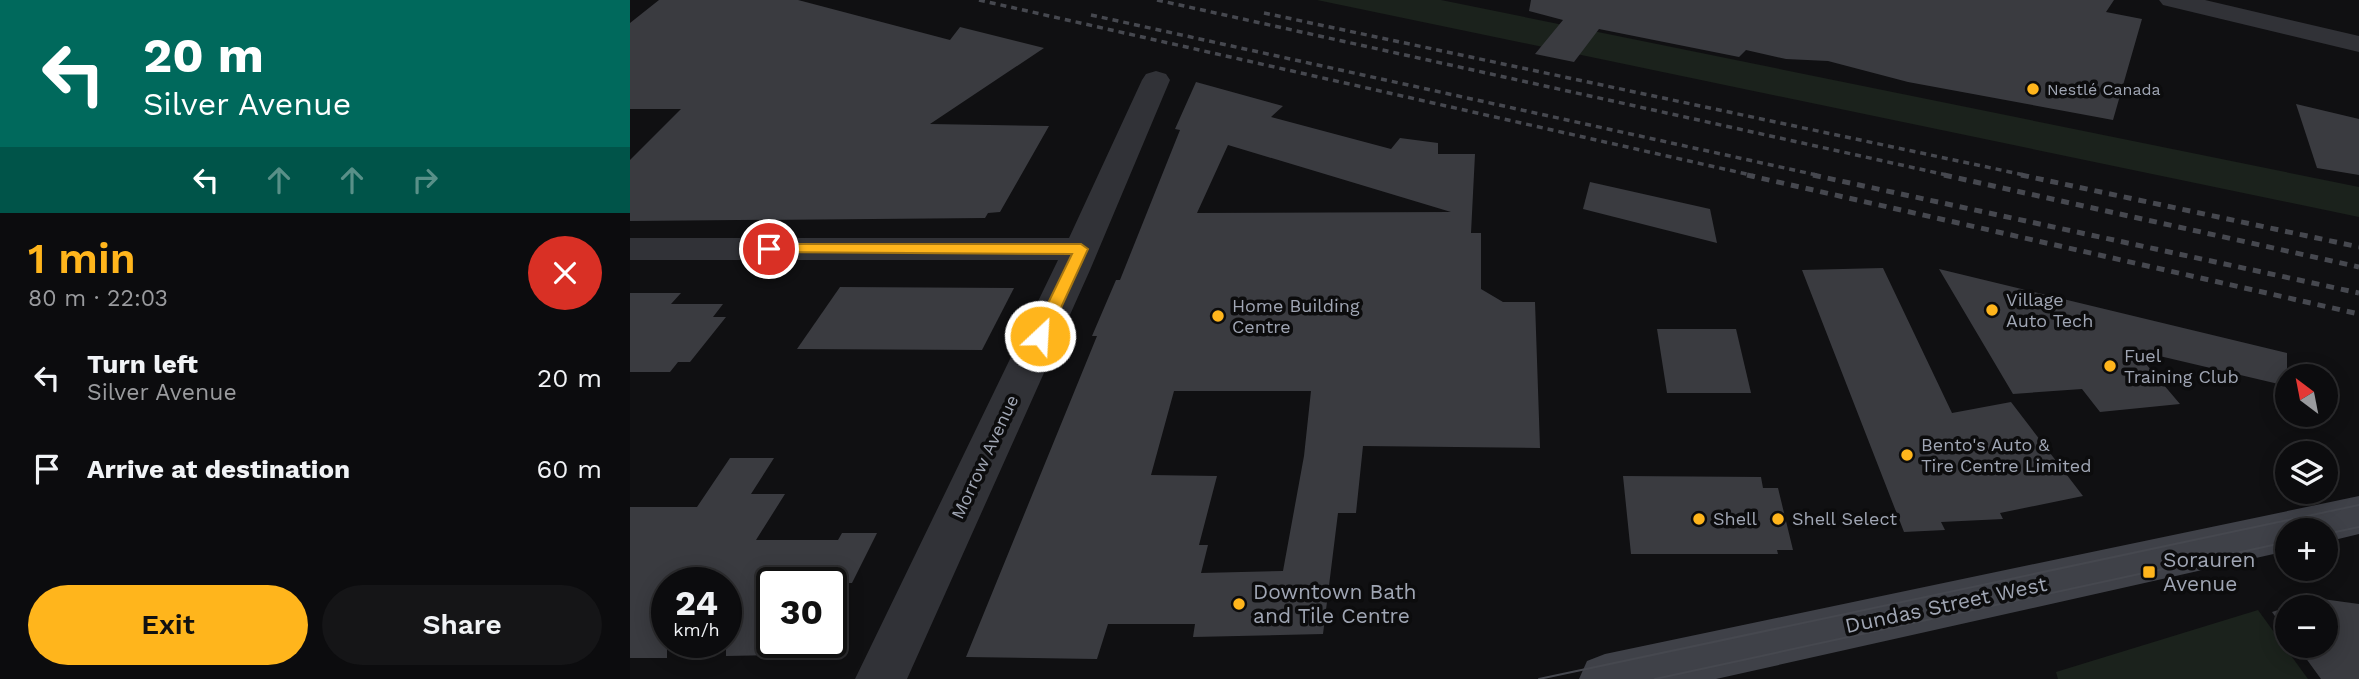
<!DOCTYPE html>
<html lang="en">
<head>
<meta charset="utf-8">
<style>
  :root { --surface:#0c0c0e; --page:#151517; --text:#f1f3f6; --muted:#9a9b9e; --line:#2c2c2e; --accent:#ffb51c }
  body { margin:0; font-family:"Work Sans",sans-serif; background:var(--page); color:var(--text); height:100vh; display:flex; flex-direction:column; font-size:26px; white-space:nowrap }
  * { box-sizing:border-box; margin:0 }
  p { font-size:23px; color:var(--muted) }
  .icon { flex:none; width:38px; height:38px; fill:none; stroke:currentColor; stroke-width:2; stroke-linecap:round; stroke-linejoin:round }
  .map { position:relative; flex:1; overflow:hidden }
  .side { display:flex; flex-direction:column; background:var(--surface); width:630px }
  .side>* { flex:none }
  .top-card { background:#00695c; color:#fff; overflow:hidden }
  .needle { width:46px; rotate:328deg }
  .buttons { position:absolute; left:1645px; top:364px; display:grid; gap:14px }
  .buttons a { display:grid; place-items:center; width:63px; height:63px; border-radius:50%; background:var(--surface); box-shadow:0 4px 18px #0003,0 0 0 2px var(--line); font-size:35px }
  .speed { position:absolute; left:21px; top:567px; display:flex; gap:14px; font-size:35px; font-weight:700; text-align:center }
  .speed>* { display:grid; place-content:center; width:91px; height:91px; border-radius:50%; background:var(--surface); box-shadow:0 4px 18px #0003,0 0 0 2px var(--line); line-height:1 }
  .speed small { font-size:18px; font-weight:400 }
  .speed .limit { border:4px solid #111; border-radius:10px; background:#fff; color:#111 }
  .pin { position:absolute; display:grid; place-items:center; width:60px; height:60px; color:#fff; margin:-30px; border:4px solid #fff; border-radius:50%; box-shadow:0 2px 7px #0007 }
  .me { position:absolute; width:77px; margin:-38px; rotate:25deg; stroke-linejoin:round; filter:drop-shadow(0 0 5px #0008) }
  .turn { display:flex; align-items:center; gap:24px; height:147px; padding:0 28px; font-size:32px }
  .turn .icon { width:91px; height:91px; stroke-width:2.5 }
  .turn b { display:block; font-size:49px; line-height:60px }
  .lanes { display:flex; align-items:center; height:66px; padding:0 28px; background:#0003; justify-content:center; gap:35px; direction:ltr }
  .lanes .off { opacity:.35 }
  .round { display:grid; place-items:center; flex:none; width:74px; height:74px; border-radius:37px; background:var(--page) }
  .overview { display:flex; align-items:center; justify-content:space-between; height:119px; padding:0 28px }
  h1 { font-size:42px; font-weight:600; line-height:52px; color:var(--accent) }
  .action { display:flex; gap:14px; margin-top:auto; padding:14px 28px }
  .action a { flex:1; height:80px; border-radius:42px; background:var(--accent); color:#111; font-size:28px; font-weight:600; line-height:80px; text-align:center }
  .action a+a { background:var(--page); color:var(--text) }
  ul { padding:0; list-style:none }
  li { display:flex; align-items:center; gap:21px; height:91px; padding:0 28px }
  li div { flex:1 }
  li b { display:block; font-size:26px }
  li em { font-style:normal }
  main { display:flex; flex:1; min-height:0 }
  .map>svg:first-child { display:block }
</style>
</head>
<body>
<main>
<section class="side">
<div class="top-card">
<div class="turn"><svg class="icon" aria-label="left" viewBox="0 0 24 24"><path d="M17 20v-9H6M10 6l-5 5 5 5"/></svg><div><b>20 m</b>Silver Avenue</div></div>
<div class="lanes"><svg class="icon" aria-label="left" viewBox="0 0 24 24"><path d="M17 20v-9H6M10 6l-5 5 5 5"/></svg><svg class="icon off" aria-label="ahead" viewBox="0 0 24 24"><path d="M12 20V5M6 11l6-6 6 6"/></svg><svg class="icon off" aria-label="ahead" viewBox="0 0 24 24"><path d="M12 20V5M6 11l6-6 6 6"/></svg><svg class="icon off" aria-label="right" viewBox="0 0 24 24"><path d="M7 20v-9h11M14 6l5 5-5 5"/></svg></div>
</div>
<div class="overview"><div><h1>1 min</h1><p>80 m · 22:03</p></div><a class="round" style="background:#d93025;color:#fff"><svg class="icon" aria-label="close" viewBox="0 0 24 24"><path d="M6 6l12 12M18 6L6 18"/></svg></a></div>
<ul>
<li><svg class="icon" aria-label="left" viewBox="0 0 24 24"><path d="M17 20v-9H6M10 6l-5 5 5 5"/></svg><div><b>Turn left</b><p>Silver Avenue</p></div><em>20 m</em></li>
<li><svg class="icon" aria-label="arrive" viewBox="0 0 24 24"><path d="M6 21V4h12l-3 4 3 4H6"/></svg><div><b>Arrive at destination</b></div><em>60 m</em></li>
</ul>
<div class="action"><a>Exit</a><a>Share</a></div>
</section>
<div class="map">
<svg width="1729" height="679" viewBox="0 0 1729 679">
  <rect width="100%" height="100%" fill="#101012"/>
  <g fill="#1b221c">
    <polygon points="687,0 811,0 1729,187 1729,217"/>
    <polygon points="1628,610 1678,679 1428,679 1426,672"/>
  </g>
  <g fill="#3a3b40" fill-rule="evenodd">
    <polygon points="29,0 168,0 320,40 330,27 414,48 300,124 419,126 370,212 358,213 355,218 0,221 0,160 51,109 0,109 0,23"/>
    <polygon points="901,0 1484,0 1476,12 1512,19 1483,120 1278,82 1198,61 1156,59 1116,50 1109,57 969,29 944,62 905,54 933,20 899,11"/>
    <path d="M 566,82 L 653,106 L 641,117 L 761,149 L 770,138 L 808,143 L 808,154 L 845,154 L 841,233 L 851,233 L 851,289 L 873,302 L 905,302 L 910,448 L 733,446 L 726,513 L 708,513 L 693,634 L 563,637 L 565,624 L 478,624 L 467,659 L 336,657 L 467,336 L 462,336 L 486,280 L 490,280 L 550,130 L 545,129 ZM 598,145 L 821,212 L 567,213 ZM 544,391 L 681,391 L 674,456 L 653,571 L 571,573 L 578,545 L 569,545 L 587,476 L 521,475 Z"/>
    <polygon points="1666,104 1729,119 1729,175 1687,168"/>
    <polygon points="960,182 1080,209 1087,243 953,209"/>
    <polygon points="1253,268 1322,413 1381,402 1453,496 1370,513 1373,519 1311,522 1315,530 1274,532 1172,270"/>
    <polygon points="1309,269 1657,353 1657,386 1504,350 1550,404 1470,412 1452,389 1383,394"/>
    <polygon points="210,287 384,288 352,350 167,349"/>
    <polygon points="0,293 51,293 41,304 93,304 83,317 96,317 60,362 48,362 40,372 0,372"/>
    <polygon points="1027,329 1106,329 1121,393 1037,393"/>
    <polygon points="100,458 144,458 121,494 155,494 126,540 208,540 212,533 247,533 222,583 142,583 142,655 96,656 96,583 37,583 37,658 0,658 0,507 67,507"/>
    <polygon points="993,476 1131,477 1133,488 1148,488 1163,550 1147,550 1148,554 1001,554"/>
    <polygon points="1685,598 1729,604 1729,679 1691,679 1667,646 1696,646 1696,607 1657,607 1657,633 1642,612"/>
  </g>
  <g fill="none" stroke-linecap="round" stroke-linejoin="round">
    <g fill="#313237" fill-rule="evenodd">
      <polygon points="1529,0 1575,0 1729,36 1729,52 1533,5"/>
      <polygon points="526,71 536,74 540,80 460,270 277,679 225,679 428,260 0,260 0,238 439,238 512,80 516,74"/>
    </g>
    <polygon fill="#3f4148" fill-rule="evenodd" points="1729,496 1729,534 1696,542 1696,530 1657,530 1657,551 1086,679 949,679 957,661 975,654"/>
    <g stroke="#46484f" stroke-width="2">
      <polyline points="1696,534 1729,527"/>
      <polyline points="909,679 1729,505"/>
      <polyline points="1025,679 1657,542"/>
    </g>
    <g stroke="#46484f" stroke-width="3.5" stroke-dasharray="6 5" stroke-linecap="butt">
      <polyline points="349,0 1125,176"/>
      <polyline points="527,0 1321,176"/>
      <polyline points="634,13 1399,176"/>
      <polyline points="461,15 1191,176"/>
    </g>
    <g stroke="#46484f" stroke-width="5" stroke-dasharray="8 7" stroke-linecap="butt">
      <polyline points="1117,175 1729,314"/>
      <polyline points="1183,175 1729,293"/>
      <polyline points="1314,175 1729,267"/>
      <polyline points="1391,175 1729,247"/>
    </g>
  </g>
  <polygon fill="#ffb51c" stroke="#a67612" stroke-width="2" points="139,244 451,244 458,249 418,336 410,342 402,336 442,254 134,252 132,249 134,246"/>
  <g fill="#ffb51c" stroke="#0c0c0d" stroke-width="2.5">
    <circle cx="1403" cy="89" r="7"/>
    <circle cx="1362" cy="310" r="7"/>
    <circle cx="588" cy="316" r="7"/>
    <circle cx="1480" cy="366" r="7"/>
    <circle cx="1277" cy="455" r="7"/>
    <circle cx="1069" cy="519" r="7"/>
    <circle cx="1148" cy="519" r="7"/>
    <rect x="1512" y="565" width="14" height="14" rx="3.5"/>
    <circle cx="609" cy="604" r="7"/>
  </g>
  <g text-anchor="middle" stroke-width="7" stroke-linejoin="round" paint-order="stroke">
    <g font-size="16" fill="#a0a6b4" stroke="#0c0c0d" text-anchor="start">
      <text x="1417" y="95">Nestlé Canada</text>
    </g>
    <g font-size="18" fill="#a0a6b4" stroke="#0c0c0d" text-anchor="start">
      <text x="1376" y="306">Village<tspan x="1376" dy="21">Auto Tech</tspan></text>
      <text x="602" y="312">Home Building<tspan x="602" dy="21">Centre</tspan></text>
      <text x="1494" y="362">Fuel<tspan x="1494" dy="21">Training Club</tspan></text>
      <text x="1291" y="451">Bento's Auto &amp;<tspan x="1291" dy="21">Tire Centre Limited</tspan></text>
      <text x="1083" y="525">Shell</text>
      <text x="1162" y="525">Shell Select</text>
    </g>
    <g font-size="18" fill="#a0a6b4" stroke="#0c0c0d">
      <text transform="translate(355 457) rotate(-65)" y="6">Morrow Avenue</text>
    </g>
    <g font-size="21" fill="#a0a6b4" stroke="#0c0c0d" text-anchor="start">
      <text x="1533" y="567">Sorauren<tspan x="1533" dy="24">Avenue</tspan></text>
      <text x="623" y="599">Downtown Bath<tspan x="623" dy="24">and Tile Centre</tspan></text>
    </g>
    <g font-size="21" fill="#a0a6b4" stroke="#0c0c0d">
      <text transform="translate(1316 605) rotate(-12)" y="7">Dundas Street West</text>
    </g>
  </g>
</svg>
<div class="buttons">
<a><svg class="needle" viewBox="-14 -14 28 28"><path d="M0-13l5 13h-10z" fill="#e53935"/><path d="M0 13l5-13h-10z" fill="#9a9b9e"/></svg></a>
<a><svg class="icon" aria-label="layers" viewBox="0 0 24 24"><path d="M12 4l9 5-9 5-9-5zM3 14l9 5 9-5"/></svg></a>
<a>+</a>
<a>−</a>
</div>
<div class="speed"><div>24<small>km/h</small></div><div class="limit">30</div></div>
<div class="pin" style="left:139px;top:249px;background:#d93025"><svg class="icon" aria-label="arrive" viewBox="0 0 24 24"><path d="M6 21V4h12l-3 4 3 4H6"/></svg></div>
<svg class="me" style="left:410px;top:336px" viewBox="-20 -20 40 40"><circle r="17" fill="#ffb51c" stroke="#fff" stroke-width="3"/><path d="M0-11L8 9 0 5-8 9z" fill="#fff"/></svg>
</div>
</main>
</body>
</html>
